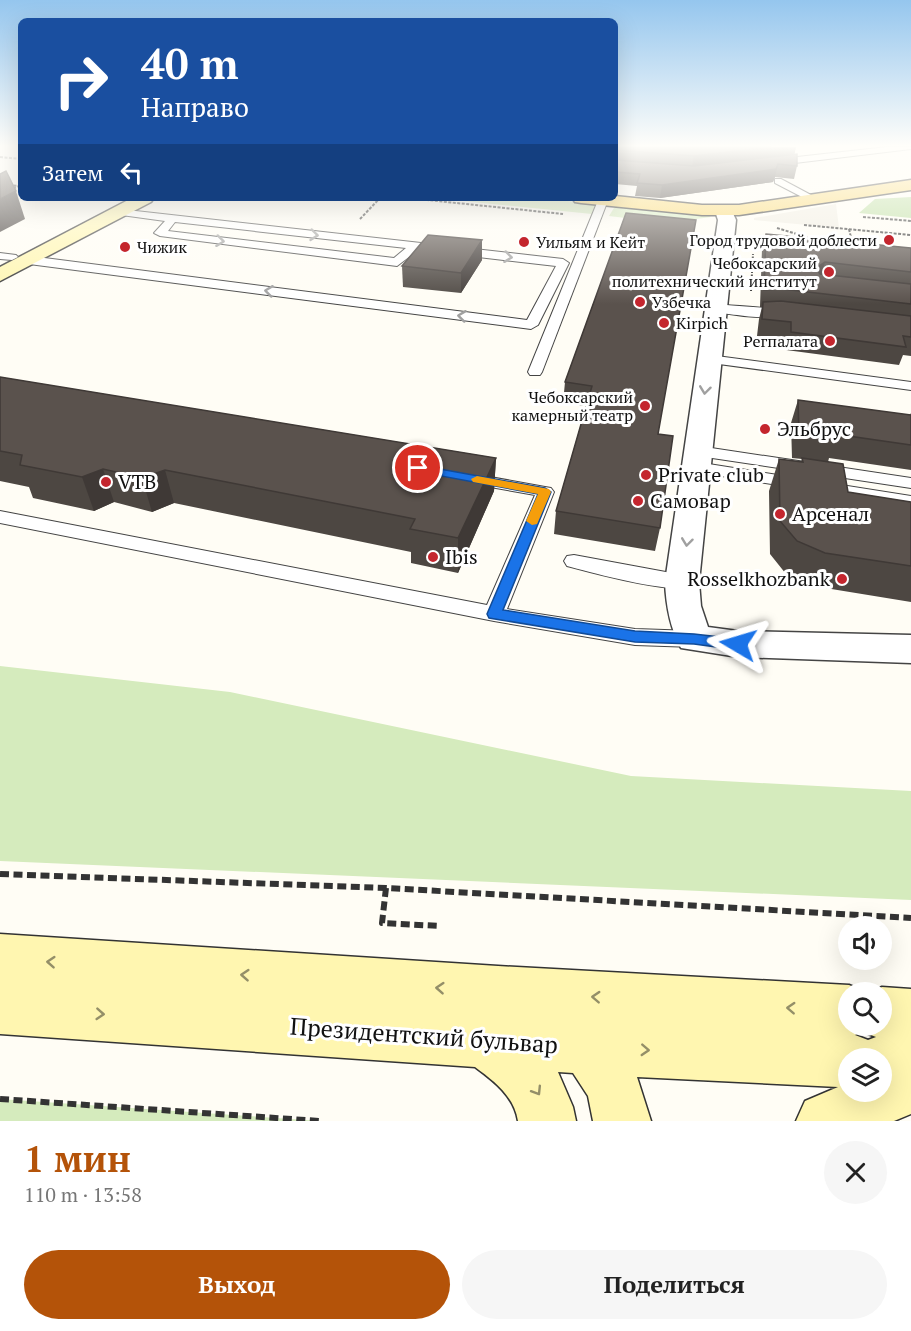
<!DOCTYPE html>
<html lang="ru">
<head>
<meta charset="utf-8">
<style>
  :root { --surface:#fff; --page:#f6f6f6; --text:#222; --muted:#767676; --accent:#b45309 }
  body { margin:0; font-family:"PT Serif",serif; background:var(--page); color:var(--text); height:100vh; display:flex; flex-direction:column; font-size:22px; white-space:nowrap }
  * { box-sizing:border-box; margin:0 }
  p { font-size:20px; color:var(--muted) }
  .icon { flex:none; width:33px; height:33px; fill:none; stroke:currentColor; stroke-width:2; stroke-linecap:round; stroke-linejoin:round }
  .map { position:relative; height:1121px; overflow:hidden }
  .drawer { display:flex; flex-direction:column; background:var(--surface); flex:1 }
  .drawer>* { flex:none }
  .hud { position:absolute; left:18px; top:18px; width:600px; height:183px; border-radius:9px; box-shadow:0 6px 24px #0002; background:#1a4fa0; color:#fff; overflow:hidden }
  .controls { position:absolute; left:838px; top:916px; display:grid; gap:12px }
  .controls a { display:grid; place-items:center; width:54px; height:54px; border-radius:50%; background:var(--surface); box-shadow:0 6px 24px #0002; font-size:30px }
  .pin { position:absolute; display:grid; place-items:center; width:51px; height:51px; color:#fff; margin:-26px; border:3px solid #fff; border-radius:50%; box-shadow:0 2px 6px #0007 }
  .me { position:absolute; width:66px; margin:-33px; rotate:277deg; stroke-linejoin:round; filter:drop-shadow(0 0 4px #0008) }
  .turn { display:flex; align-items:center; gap:21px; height:126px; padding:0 24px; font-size:27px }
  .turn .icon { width:78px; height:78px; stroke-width:2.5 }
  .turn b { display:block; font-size:42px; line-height:51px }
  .then { display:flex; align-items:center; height:57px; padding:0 24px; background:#0003; gap:12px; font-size:22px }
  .round { display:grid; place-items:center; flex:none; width:63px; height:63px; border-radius:32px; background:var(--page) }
  .summary { display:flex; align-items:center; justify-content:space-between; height:102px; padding:0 24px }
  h1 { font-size:36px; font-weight:700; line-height:45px; color:var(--accent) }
  .action { display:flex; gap:12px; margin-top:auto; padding:12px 24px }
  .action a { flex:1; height:69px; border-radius:36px; background:var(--accent); color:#fff; font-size:24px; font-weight:700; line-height:69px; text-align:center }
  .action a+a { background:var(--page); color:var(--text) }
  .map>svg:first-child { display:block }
</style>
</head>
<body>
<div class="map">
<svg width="911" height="1121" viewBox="0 0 911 1121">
  <rect width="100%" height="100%" fill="#fffdf5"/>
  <g fill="#d5ebbd">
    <polygon points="434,198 547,198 596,205 592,214"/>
    <polygon points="618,207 705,214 711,217 667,223 609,216 614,208"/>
    <polygon points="0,666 230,692 631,776 911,791 911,900 0,861"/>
    <polygon points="0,1099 320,1121 0,1121"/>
  </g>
  <polygon fill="#b9dc9c" points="911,197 911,218 859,213 875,199"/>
  <polygon fill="#f1ede2" points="836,204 839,228 754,220 754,218"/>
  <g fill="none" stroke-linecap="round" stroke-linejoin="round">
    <defs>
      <g id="lane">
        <polygon points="887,147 911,147 911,149 770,166 765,163 770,160"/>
        <polygon points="775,179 781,179 811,195 802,197 775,183"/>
        <polygon points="599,198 608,200 542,372 540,375 530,375 528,372"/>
        <path d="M 118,209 L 563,259 L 569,263 L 538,325 L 531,329 L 29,264 L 23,260 L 29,256 L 527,320 L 556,266 L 418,250 L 397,266 L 160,236 L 154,233 L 165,221 L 114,214 L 114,210 ZM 175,222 L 406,248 L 394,258 L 168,231 Z"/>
        <polygon points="0,253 16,255 18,257 12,260 0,259"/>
        <path d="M 716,304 C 729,306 788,308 793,313 C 782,323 727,314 711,311 L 710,308 L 711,305 Z"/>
        <polygon points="709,355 911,382 911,390 704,362 702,359"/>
        <polygon points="698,446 911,478 911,488 692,455 690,451"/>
        <polygon points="696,462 911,496 911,506 690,471 687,467 690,463"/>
        <polygon points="468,473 545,487 551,488 554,492 507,609 635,629 694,631 702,633 705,639 702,645 694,647 635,645 494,621 0,523 0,511 487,605 535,495 462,482 459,478 462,474"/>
        <path d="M 574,555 L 682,575 L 689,577 L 692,582 L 689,587 C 666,593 593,573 567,566 L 564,561 L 567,556 Z"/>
      </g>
      <path id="street" d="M 724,206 L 730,207 L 736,220 L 699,582 L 701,606 L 708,627 L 738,631 L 911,635 L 911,663 L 738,657 L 681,648 C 670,628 666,605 665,582 L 718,220 L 715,211 L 718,207 Z"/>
      <g id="secondary">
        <polygon points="132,198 154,198 151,202 0,281 0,267"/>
        <path d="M 0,934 L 498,966 L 849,985 L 868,993 L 882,987 L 911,989 L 911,1114 L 894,1121 L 796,1121 L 805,1101 L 838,1087 L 637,1077 L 651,1121 L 593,1121 L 588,1096 L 573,1073 L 558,1072 L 573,1107 L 576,1121 L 518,1121 C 514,1096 494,1081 475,1067 L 0,1034 ZM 849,993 L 882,993 L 882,1026 L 849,1026 ZM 863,1031 L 863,1032 L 876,1037 L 868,1040 L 855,1035 ZM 849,1059 L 882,1059 L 882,1092 L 849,1092 Z"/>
      </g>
      <polygon id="primary" points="911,180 911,190 739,215 702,215 581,203 575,202 572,198 615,198 615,196 702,205 739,205"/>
    </defs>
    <use href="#lane" stroke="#444" stroke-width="2"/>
    <use href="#street" stroke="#444" stroke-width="3"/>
    <use href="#secondary" stroke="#333" stroke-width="3"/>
    <use href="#primary" stroke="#222" stroke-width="3"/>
    <g stroke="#333" stroke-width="2" stroke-dasharray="3 1.5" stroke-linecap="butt">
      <polyline points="0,157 21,159"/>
      <polyline points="0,184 19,186 12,189"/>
      <polyline points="408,198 563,214"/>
      <polyline points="863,217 911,221"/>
      <polyline points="360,219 380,198"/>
      <polyline points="804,225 911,235"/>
      <polyline points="777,228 813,239"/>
      <polyline points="849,229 853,246"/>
      <polyline points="753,241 767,242"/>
      <polyline points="751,291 753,254"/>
    </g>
    <g stroke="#333" stroke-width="6" stroke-dasharray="9 4.5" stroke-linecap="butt">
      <polyline points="0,874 386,888 911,918"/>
      <polyline points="386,888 382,923 440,926"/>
      <polyline points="0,1099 320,1121"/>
    </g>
    <use href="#lane" fill="#fff" fill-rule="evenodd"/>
    <use href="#street" fill="#fff" fill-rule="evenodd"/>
    <use href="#secondary" fill="#fff6b0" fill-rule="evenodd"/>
    <use href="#primary" fill="#f9d66b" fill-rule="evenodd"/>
  </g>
  <g fill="#4d4742">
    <polygon points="615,147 796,147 794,154 797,166 794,179 775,177 773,182 660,198 635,196 637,186 615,184"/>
    <polygon points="626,213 658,434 660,528 655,551 554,534 556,511 586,406 563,403 565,382"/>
    <polygon points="766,234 911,248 911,356 903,355 899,365 786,350 787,340 757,336 759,319 762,307 760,307 762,249"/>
    <polygon points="482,260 461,293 403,287 402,266"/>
    <polygon points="0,377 496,458 494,491 458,573 411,563 411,552 174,503 152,512 114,502 94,511 33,498 29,487 0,481"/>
    <polygon points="798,400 910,415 911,413 911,470 829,458 828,462 848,492 911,502 911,602 813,586 786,574 770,554 769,491 779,459 801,462 802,459 792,458 791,423"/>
  </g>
  <g fill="#3f3936">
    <polygon points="771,147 796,147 794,156 692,168 694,156"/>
    <polygon points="778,164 775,177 773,182 660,198 662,185"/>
    <polygon points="16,191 25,219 0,232 0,199"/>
    <polygon points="482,240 482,260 461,293 461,273"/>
    <polygon points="825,262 820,279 816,268"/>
    <polygon points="496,458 494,491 458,573 458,538"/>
    <polygon points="103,469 114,502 94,511 82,477"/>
    <polygon points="165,470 174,503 152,512 142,478"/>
  </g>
  <g fill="#5a524d" stroke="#3f3936" stroke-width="1.5">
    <polygon points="615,147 771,147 694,156 617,150 615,151"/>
    <polygon points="797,154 797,166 778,164 776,169 662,185 637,183 640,174 615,172 615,155 616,160 694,166"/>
    <polygon points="6,171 16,191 0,199 0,174"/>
    <polygon points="626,213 696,220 658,434 673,436 660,528 556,511 592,386 565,382"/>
    <polygon points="766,234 911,248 911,272 825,262 816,268 820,274 911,284 911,304 782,289 764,290"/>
    <polygon points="428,235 482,240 461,273 402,266"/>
    <polygon points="781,301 911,316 911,337 903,336 906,347 791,332 791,322 762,319 763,302"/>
    <polygon points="0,377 496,458 458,538 410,529 415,519 165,470 142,478 103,469 82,477 20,465 22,455 0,451"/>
    <polygon points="798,400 911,415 911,445 834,434 835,439 799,434"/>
    <polygon points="802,458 843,464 848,492 911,502 911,566 825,553 797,541 780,521 779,459 803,462"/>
  </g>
  <defs><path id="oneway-chevron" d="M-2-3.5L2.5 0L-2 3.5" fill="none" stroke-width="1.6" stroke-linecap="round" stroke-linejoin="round" transform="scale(1.5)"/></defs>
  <g stroke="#a0a0a0">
    <use href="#oneway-chevron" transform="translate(314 235) rotate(6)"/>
    <use href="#oneway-chevron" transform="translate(220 241) rotate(7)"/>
    <use href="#oneway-chevron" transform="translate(508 257) rotate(7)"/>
    <use href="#oneway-chevron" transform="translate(269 291) rotate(-173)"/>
    <use href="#oneway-chevron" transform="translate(462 316) rotate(-173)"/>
    <use href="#oneway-chevron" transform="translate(705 390) rotate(97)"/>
    <use href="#oneway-chevron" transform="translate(687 542) rotate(97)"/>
  </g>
  <g stroke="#948f68">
    <use href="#oneway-chevron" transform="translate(51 962) rotate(-176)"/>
    <use href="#oneway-chevron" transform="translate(245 975) rotate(-176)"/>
    <use href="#oneway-chevron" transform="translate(440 988) rotate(-176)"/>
    <use href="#oneway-chevron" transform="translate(596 997) rotate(-177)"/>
    <use href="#oneway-chevron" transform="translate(791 1008) rotate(-177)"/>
    <use href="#oneway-chevron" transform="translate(100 1014) rotate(4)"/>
    <use href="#oneway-chevron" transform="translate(645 1050) rotate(3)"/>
    <use href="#oneway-chevron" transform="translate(537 1091) rotate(58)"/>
  </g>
  <linearGradient id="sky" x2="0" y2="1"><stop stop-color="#95c6ee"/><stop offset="0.48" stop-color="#fffefa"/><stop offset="1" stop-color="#fffefa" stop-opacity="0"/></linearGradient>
  <rect width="911" height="304" fill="url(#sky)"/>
  <polygon fill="#1a73e8" stroke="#114b97" stroke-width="1.5" points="418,465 545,488 551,492 503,610 635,631 694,634 738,639 743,640 745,644 743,648 738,650 694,644 635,642 489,618 487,614 538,494 414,471 414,466"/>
  <polygon fill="#f59e0b" points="477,476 549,489 551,492 537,524 532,525 526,521 538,494 473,482 471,479"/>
  <g fill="#c4262e" stroke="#fff" stroke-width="2">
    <circle cx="889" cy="240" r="6"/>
    <circle cx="524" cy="242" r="6"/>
    <circle cx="125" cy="247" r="6"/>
    <circle cx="829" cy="272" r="6"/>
    <circle cx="640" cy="302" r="6"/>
    <circle cx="664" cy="323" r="6"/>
    <circle cx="830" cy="341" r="6"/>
    <circle cx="645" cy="406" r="6"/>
    <circle cx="765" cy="429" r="6"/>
    <circle cx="646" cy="475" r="6"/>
    <circle cx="106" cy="482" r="6"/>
    <circle cx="638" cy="501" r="6"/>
    <circle cx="780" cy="514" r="6"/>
    <circle cx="433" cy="557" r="6"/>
    <circle cx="842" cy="579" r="6"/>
  </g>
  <g text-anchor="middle" stroke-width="6" stroke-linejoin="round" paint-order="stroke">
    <g font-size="16" fill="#111" stroke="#fff" text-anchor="end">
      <text x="877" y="246">Город трудовой доблести</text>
      <text x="536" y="248" text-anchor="start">Уильям и Кейт</text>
      <text x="137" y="253" text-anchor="start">Чижик</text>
      <text x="817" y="269">Чебоксарский<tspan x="817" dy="18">политехнический институт</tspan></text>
      <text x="652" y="308" text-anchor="start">Узбечка</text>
      <text x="676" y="329" text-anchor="start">Kirpich</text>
      <text x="818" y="347">Регпалата</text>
      <text x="633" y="403">Чебоксарский<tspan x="633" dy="18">камерный театр</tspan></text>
    </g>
    <g font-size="20" fill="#111" stroke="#fff" text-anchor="start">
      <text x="777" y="436">Эльбрус</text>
      <text x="658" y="482">Private club</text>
      <text x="118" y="489">VTB</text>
      <text x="650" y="508">Самовар</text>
      <text x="792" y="521">Арсенал</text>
      <text x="445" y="564">Ibis</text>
      <text x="830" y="586" text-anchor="end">Rosselkhozbank</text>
    </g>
    <g font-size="24" fill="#111" stroke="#fff">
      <text transform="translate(424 1036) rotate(4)" y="8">Президентский бульвар</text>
    </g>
  </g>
</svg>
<div class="controls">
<a><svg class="icon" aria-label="sound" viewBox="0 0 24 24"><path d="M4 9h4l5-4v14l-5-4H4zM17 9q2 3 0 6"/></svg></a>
<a><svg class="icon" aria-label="search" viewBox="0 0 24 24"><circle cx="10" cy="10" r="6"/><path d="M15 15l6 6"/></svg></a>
<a><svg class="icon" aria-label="layers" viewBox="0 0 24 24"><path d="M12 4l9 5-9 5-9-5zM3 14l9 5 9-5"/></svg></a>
</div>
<div class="pin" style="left:418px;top:468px;background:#d93025"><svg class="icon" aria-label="arrive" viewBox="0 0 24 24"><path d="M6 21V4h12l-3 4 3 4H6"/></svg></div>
<svg class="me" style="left:738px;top:644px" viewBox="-20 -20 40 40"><path d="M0-17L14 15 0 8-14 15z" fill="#1a73e8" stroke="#fff" stroke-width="4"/></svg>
<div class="hud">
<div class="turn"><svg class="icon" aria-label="right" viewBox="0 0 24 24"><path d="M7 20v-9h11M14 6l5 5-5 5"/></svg><div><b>40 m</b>Направо</div></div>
<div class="then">Затем<svg class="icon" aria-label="left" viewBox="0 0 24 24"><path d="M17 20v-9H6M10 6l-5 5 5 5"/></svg></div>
</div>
</div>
<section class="drawer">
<div class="summary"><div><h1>1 мин</h1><p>110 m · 13:58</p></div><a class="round"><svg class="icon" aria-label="close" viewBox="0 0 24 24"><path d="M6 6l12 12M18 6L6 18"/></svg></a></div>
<div class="action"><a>Выход</a><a>Поделиться</a></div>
</section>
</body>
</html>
